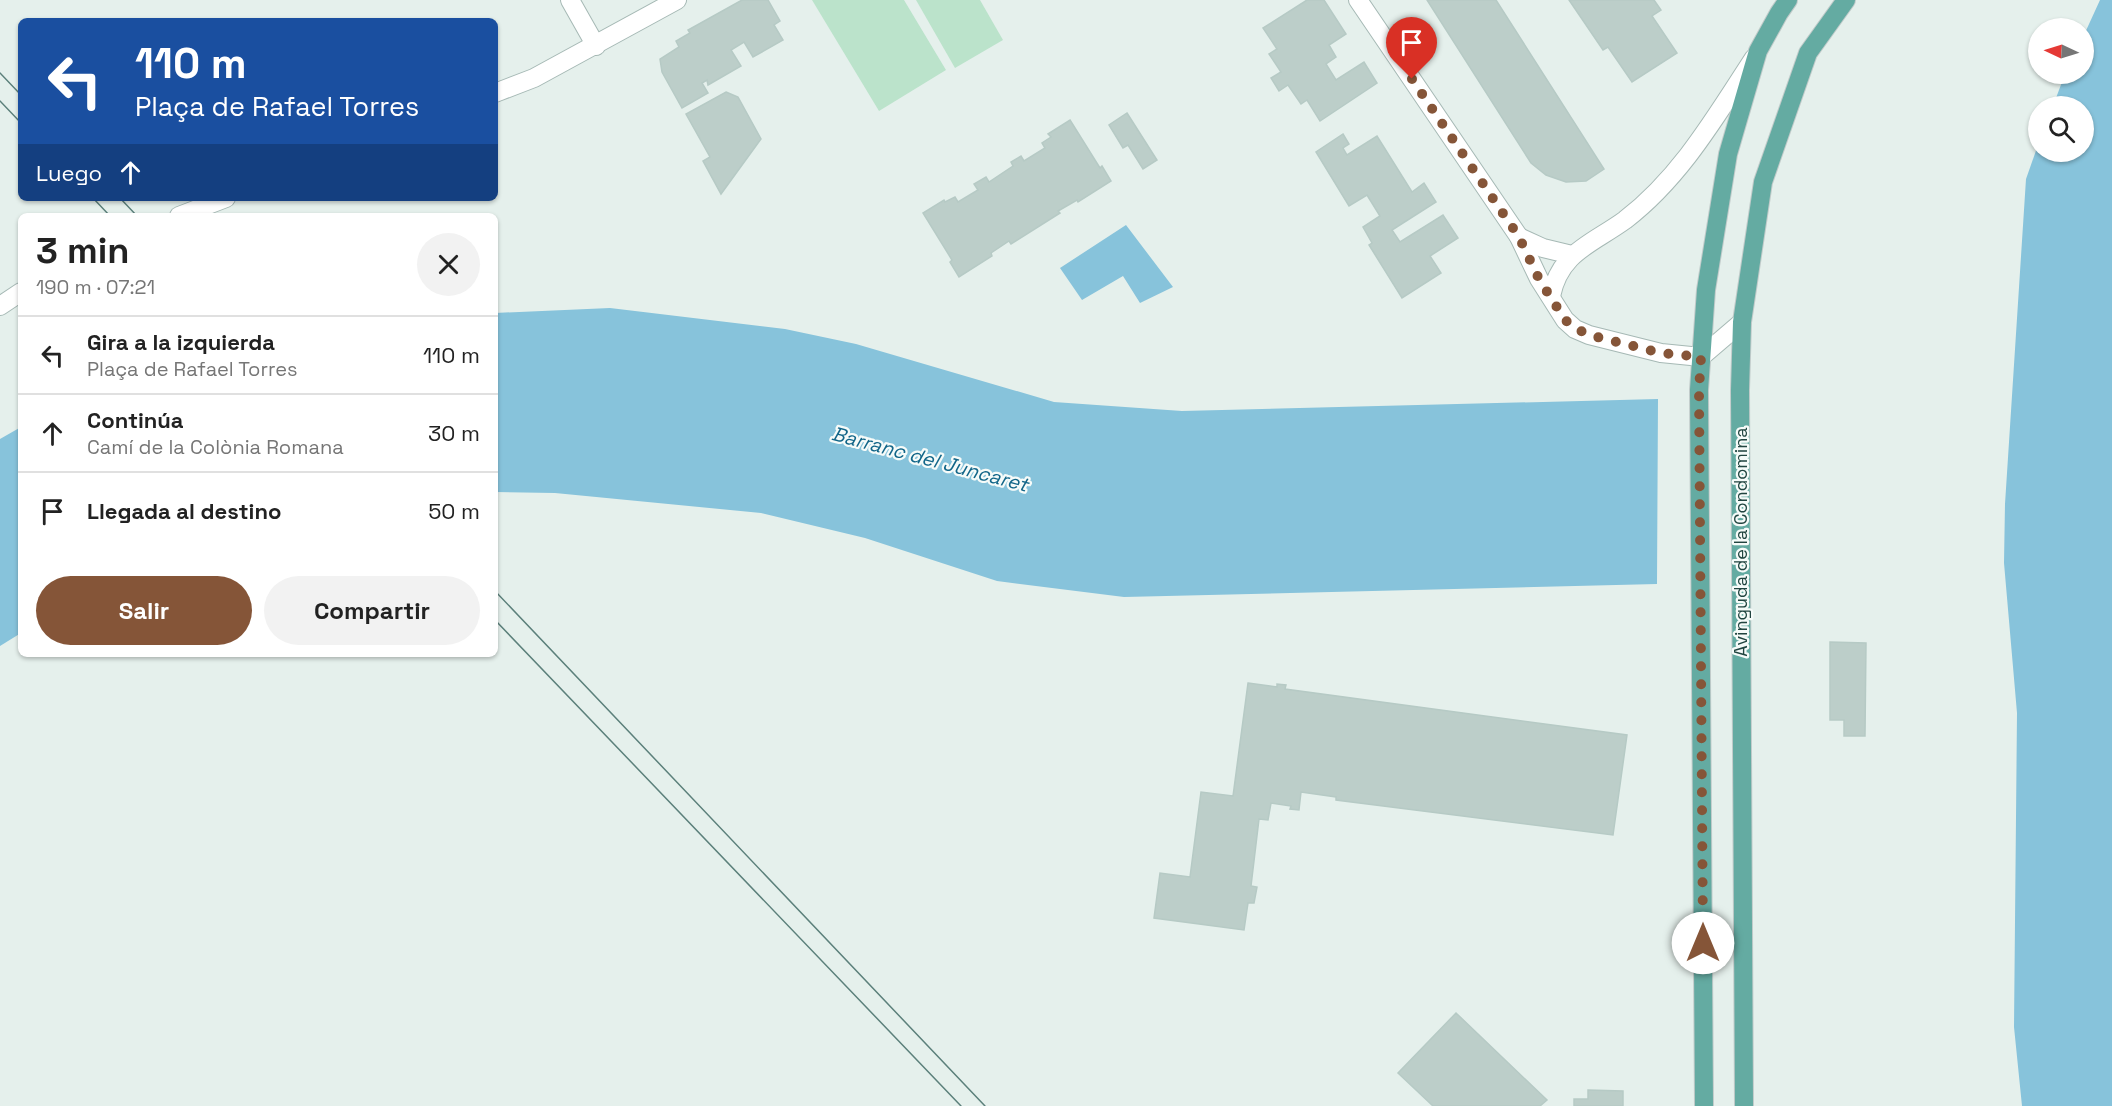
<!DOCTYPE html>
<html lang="es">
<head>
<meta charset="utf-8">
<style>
  :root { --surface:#fff; --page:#f2f2f2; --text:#222; --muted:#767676; --line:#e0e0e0; --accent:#855538 }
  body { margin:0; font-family:"Space Grotesk",sans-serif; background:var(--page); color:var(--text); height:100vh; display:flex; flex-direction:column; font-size:22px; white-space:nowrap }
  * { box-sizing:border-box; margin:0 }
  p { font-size:20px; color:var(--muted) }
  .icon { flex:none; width:33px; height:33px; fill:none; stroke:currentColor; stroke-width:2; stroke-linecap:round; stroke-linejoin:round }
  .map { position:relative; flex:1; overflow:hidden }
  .side { position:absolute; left:18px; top:213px; width:480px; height:444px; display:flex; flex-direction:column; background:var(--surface); border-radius:9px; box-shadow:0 2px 4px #0004 }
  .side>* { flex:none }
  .guide { position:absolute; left:18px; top:18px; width:480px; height:183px; border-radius:9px; box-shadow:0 2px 4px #0004; background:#1a4fa0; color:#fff; overflow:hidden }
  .needle { width:39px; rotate:274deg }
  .fabs { position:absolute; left:2028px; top:18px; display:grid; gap:12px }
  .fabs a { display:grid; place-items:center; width:66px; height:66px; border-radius:50%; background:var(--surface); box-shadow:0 2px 4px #0004; font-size:30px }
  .pin { position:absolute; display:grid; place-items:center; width:51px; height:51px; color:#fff; margin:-62px -26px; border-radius:50% 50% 50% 0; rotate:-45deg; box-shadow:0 0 6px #0007 }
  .pin .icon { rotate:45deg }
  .me { position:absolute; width:66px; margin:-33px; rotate:0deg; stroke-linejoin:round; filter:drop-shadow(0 0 4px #0008) }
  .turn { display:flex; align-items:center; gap:21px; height:126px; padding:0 18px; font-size:27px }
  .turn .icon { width:78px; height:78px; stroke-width:2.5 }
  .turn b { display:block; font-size:42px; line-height:51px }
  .then { display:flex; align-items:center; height:57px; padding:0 18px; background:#0003; gap:12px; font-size:22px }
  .round { display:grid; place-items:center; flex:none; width:63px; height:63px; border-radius:32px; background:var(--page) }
  .summary { display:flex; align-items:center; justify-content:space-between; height:102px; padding:0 18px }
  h1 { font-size:36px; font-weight:800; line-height:45px }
  .button { display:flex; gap:12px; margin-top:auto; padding:12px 18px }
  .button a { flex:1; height:69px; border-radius:36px; background:var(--accent); color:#fff; font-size:24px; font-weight:800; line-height:69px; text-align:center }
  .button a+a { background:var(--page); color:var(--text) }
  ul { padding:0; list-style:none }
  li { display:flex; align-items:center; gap:18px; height:78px; padding:0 18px; border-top:2px solid var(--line) }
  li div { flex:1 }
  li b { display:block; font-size:22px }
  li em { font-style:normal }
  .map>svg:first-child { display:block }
</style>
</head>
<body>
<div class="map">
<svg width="2112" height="1106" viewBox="0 0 2112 1106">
  <rect width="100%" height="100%" fill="#e5f0ec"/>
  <g fill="#bbe3cb">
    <polygon points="812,0 904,0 946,70 879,111"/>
    <polygon points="916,0 980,0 1003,40 955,68"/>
  </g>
  <g fill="#87c3db">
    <polygon points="2100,0 2112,0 2112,1106 2022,1106 2014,1027 2017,713 2004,563 2005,504 2026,179 2038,145 2038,152 2084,152 2084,106 2053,106 2065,74 2084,74 2084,35"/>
    <polygon points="1126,225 1173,287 1140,303 1123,276 1082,300 1060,268"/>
    <polygon points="610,308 785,329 856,344 1054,402 1182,411 1658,399 1657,584 1124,597 997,581 865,538 761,513 555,493 495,492 495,313"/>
    <polygon points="21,427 21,633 0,646 0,439"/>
  </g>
  <g fill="#bccec9" stroke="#b6cac5" stroke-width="1.5">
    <polygon points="742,0 768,0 780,21 774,25 783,40 753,57 744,42 731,50 741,66 708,85 707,80 702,83 708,93 682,108 662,72 660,59 679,47 676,41 690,33 688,30"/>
    <polygon points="1307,0 1324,0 1346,34 1329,45 1336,57 1326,64 1336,80 1364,62 1377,83 1320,121 1307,100 1301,104 1288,85 1279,91 1271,78 1281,72 1269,54 1277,49 1263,28"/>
    <polygon points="1427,0 1496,0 1604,169 1586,181 1566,182 1546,175 1531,163"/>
    <polygon points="1569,0 1654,0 1661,10 1652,16 1677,53 1632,82 1608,47 1603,50"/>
    <polygon points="726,92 738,97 761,139 721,194 703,161 710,157 686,114"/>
    <polygon points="1127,113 1157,160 1143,169 1128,145 1123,148 1109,125"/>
    <polygon points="1070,120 1100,168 1102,166 1111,181 1078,202 1077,200 1058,211 1060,213 1011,244 1009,241 991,253 992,256 959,277 950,262 952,260 923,213 944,200 945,202 955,197 958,202 978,190 974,184 986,177 989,182 1013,166 1011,162 1021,156 1024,161 1045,148 1042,143 1051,137 1048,134"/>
    <polygon points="1343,134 1349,144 1343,148 1347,155 1377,136 1412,192 1424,183 1436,202 1392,230 1400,242 1443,215 1458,238 1430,256 1441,273 1402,298 1369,245 1372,243 1363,227 1380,216 1367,195 1349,206 1316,152"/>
    <polygon points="1830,642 1866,643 1865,736 1844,736 1844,720 1830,720"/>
    <polygon points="1248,683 1277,687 1277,684 1286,685 1285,689 1627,735 1613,835 1336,800 1336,797 1301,792 1299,810 1290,809 1291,806 1271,803 1268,820 1259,819 1251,886 1257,887 1254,903 1248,903 1244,930 1154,918 1160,873 1190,877 1201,792 1233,796"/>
    <polygon points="1456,1013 1547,1100 1540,1106 1433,1106 1398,1073"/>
    <polygon points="1588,1090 1623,1091 1623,1106 1574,1106 1574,1099 1588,1099"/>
  </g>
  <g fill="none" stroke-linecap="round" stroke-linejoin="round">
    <defs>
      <g id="minor">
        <polyline points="570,0 596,46"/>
        <polyline points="1358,0 1519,237 1539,279 1565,320 1575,329 1589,335 1661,353 1701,357 1742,322"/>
        <polyline points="495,93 534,78 677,0"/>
        <polyline points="179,216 226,198"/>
        <polyline points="1519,237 1543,248 1572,255"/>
        <path d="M 1551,296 C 1560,252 1592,244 1625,220 C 1681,177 1716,116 1754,58"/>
        <polyline points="0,306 21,292"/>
      </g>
      <g id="major">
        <polyline points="1704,1106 1699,390 1706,290 1728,154 1758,51 1779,13 1788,0"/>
        <polyline points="1744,1106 1740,390 1742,322 1763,182 1808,53 1846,0"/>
      </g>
    </defs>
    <use href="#minor" stroke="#a6b9b5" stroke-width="20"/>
    <use href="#major" stroke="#c1cbca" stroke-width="20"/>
    <use href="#minor" stroke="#fff" stroke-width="18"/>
    <use href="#major" stroke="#64aba2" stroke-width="18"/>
    <g stroke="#5c807b" stroke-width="1.5">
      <polyline points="0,73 21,95"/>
      <polyline points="0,101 21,123"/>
      <polyline points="93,198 110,216"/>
      <polyline points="120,198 137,216"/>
      <polyline points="495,591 985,1106"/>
      <polyline points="495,620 961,1106"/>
    </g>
  </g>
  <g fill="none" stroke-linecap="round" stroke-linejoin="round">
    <polyline stroke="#855538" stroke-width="10" stroke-dasharray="0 18" points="1412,79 1519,237 1539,279 1565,320 1575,328 1589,335 1661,353 1701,357 1699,390 1703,943"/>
  </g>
  <g text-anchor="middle" stroke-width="4.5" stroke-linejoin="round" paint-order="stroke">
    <g font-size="18" fill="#214540" stroke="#f6fbf9">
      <text transform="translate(1741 542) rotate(-90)" y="6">Avinguda de la Condomina</text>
    </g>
    <g font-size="20" font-style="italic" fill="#126689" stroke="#f6fbf9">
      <text transform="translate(930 459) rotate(15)" y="7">Barranc del Juncaret</text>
    </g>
  </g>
</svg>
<div class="fabs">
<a><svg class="needle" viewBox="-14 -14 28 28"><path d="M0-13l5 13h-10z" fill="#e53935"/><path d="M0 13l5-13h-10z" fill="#767676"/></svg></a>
<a><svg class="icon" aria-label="search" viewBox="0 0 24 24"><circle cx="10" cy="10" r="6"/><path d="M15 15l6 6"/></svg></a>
</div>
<div class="pin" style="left:1412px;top:79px;background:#d93025"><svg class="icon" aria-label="arrive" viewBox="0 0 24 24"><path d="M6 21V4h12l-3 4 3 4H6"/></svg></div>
<svg class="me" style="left:1703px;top:943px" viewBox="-20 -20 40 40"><circle r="19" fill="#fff"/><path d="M0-13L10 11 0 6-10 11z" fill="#855538"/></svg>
<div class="guide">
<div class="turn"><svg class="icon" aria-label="left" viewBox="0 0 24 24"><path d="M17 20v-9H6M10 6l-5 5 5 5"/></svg><div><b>110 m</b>Plaça de Rafael Torres</div></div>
<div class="then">Luego<svg class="icon" aria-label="ahead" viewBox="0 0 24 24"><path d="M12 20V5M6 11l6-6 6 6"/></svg></div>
</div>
<section class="side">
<div class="summary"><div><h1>3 min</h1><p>190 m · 07:21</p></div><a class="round"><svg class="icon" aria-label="close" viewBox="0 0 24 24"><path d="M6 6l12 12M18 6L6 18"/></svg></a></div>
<ul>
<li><svg class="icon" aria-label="left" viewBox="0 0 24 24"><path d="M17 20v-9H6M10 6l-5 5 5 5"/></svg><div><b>Gira a la izquierda</b><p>Plaça de Rafael Torres</p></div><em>110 m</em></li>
<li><svg class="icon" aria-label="ahead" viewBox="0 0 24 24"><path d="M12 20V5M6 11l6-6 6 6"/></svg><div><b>Continúa</b><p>Camí de la Colònia Romana</p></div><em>30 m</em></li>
<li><svg class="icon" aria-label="arrive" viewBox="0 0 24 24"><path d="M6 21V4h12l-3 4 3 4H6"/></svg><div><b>Llegada al destino</b></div><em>50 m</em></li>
</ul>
<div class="button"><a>Salir</a><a>Compartir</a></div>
</section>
</div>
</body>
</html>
